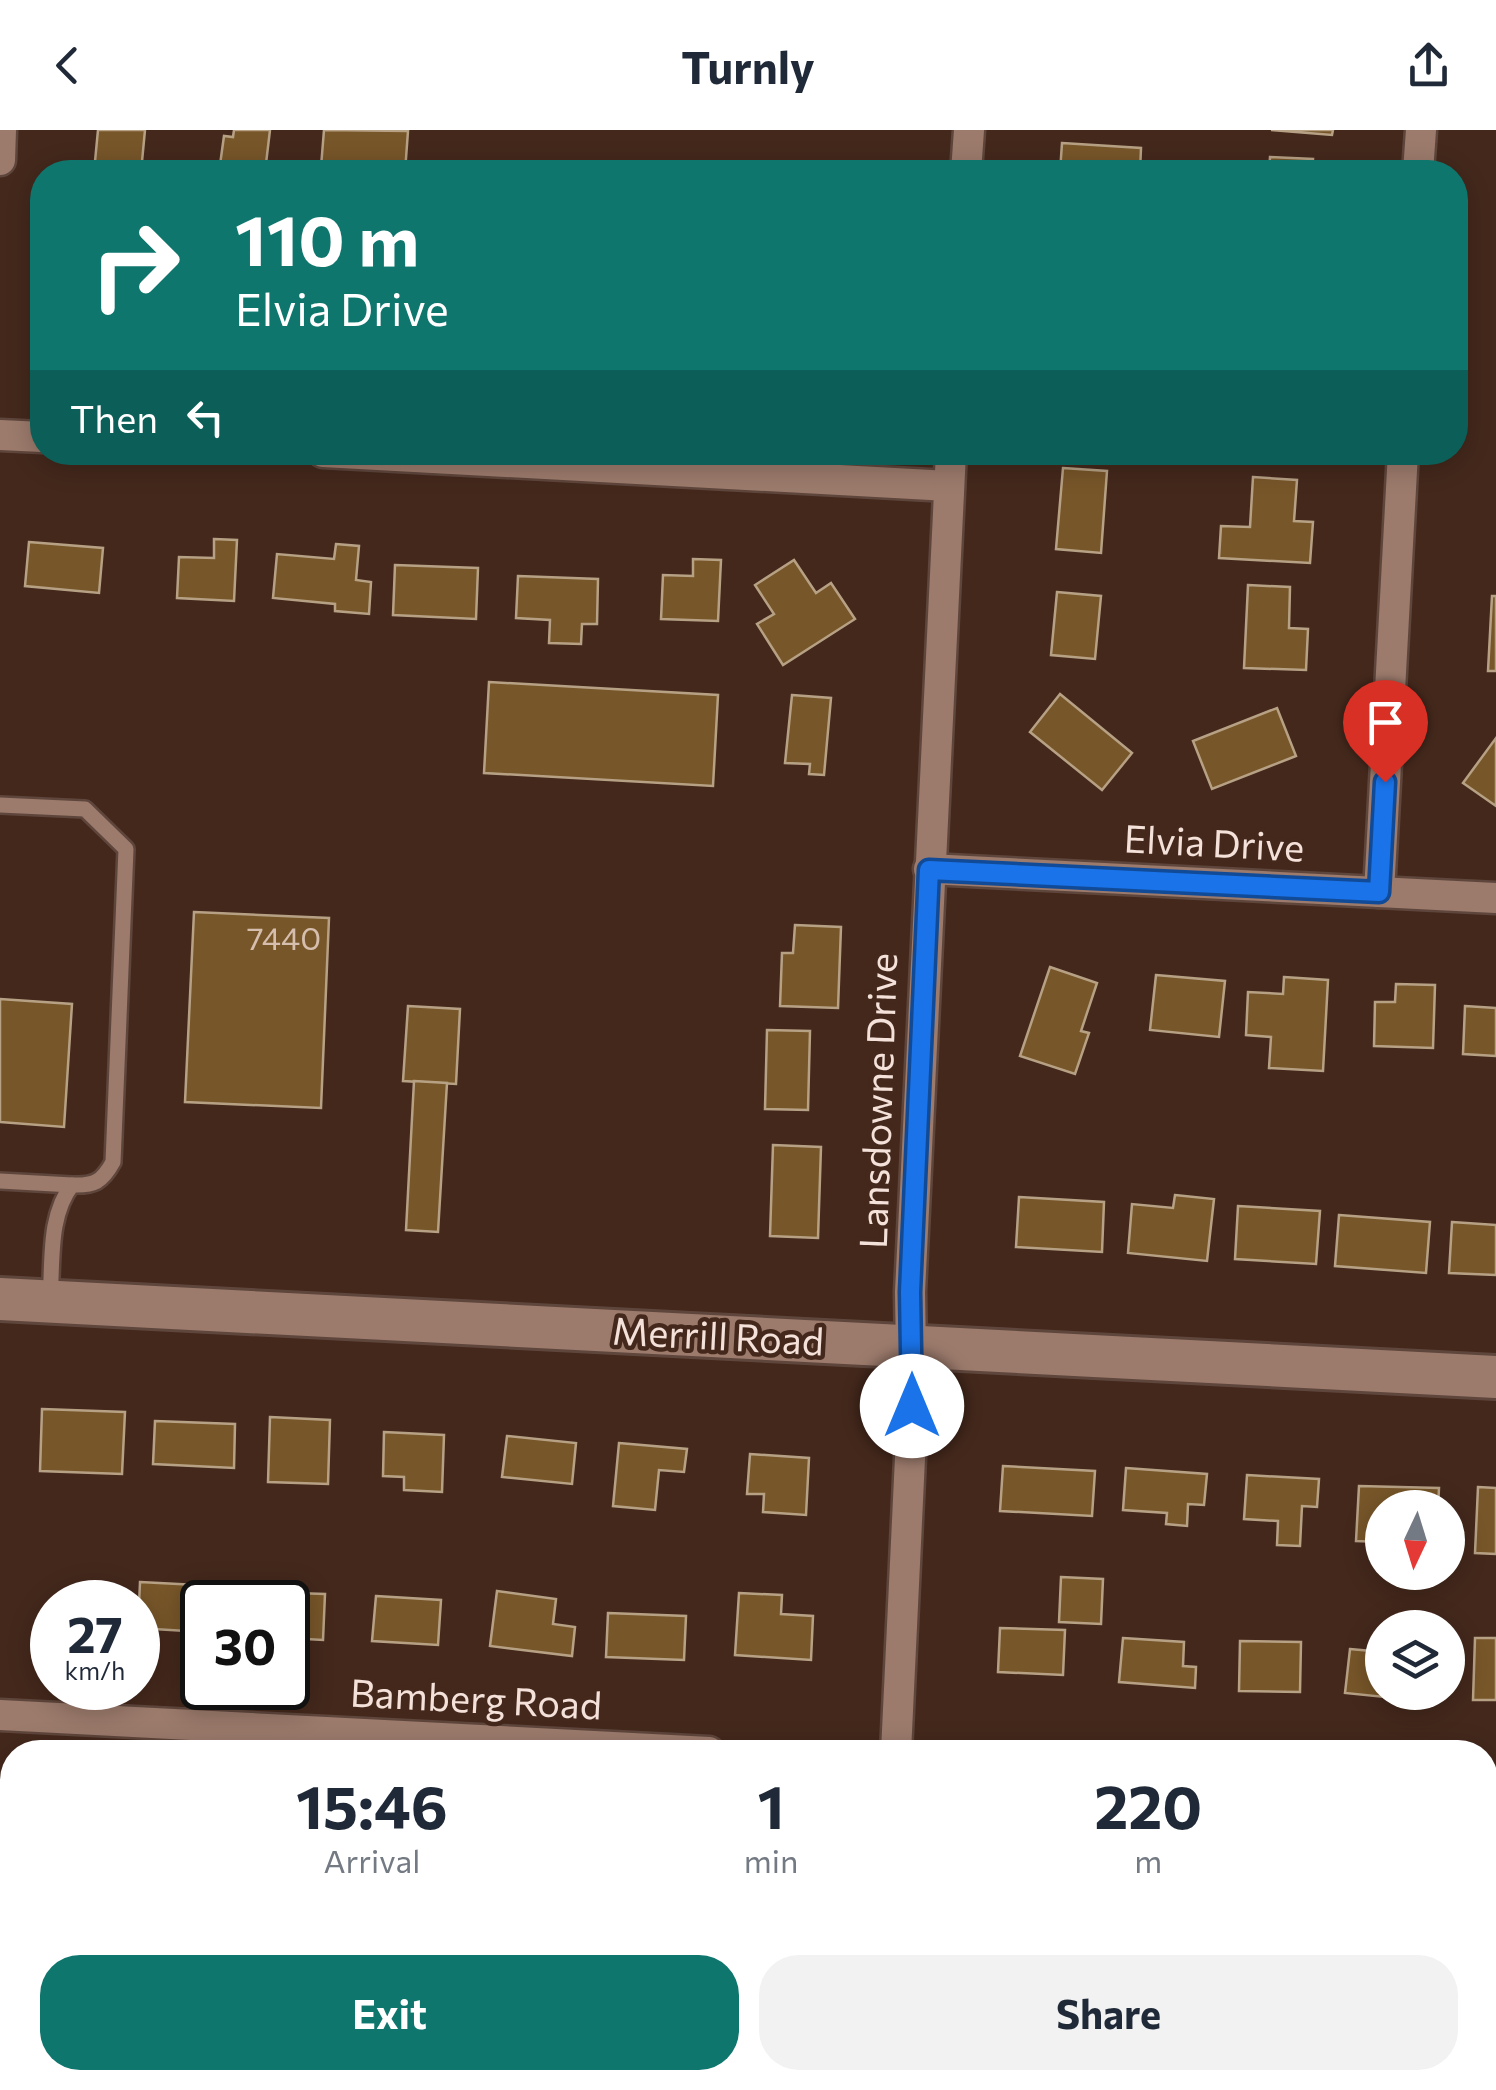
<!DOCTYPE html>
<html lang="en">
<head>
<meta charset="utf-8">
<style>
  :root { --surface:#fff; --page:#f2f2f3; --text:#1f2937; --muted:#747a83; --accent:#0f766e }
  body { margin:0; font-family:Commissioner,sans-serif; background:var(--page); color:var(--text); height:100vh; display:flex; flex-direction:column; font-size:38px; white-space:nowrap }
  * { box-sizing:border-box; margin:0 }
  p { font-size:32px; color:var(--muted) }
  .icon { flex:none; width:55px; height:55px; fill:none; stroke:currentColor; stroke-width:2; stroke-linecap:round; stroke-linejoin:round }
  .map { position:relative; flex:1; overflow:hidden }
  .panel { position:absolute; left:0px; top:1610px; width:1498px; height:350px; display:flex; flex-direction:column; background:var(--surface); border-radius:40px 40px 0 0; box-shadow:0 5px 25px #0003 }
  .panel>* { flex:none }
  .top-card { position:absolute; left:30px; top:30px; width:1438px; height:305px; border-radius:40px; box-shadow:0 5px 25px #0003; background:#0f766e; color:#fff; overflow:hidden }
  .needle { width:65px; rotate:184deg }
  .buttons { position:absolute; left:1365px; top:1360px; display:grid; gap:20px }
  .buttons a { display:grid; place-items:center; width:100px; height:100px; border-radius:50%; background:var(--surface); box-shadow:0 5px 25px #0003; font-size:50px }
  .speed { position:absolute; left:30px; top:1450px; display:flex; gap:20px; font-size:50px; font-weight:700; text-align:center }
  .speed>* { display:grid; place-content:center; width:130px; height:130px; border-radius:50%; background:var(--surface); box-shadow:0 5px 25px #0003; line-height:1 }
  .speed small { font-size:25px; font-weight:400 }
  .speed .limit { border:5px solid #111; border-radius:15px; background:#fff; color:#111 }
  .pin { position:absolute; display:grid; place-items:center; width:85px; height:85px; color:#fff; margin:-102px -42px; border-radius:50% 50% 50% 0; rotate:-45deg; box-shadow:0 0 10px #0007 }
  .pin .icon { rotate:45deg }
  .me { position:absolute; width:110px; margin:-55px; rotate:0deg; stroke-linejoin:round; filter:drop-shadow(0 0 8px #0008) }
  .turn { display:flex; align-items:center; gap:35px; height:210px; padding:0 40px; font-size:45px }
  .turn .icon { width:130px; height:130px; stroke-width:2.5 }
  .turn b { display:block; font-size:70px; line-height:85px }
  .then { display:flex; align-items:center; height:95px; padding:0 40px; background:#0003; gap:20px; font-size:38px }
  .eta { display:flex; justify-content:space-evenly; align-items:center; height:170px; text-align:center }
  .eta b { font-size:60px; font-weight:700; line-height:70px }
  .cta { display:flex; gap:20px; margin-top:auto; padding:20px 40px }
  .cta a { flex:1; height:115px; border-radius:40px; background:var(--accent); color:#fff; font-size:40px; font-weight:700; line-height:115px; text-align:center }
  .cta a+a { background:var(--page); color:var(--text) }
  header { display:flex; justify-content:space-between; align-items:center; height:130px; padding:0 40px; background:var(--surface); font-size:45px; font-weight:700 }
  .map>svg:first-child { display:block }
</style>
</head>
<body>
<header><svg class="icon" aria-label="back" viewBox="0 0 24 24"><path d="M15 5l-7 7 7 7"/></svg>Turnly<svg class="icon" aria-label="share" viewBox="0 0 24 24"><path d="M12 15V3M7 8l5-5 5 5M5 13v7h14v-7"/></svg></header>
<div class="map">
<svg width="1496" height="1960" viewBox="0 0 1496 1960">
  <rect width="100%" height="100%" fill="#44281c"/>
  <g fill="#775629" stroke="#b7a185" stroke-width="2.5">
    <polygon points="98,0 145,0 141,42 94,42"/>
    <polygon points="234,0 270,0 265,42 219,42 224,6 233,7"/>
    <polygon points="324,0 408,1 405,42 321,37"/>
    <polygon points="1271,0 1333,0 1332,5"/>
    <polygon points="1062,13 1141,18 1140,42 1060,42"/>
    <polygon points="1270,27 1313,29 1312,42 1269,42"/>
    <polygon points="1063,338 1107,341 1101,423 1056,419"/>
    <polygon points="1253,347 1297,350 1294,391 1313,392 1310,433 1219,428 1221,396 1250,397"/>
    <polygon points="214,409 237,410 234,471 177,468 179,427 214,428"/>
    <polygon points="29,412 103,418 99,463 25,456"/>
    <polygon points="336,414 359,416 356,450 371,452 369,484 335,481 335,474 273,468 277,424 334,429"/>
    <polygon points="693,429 721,430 718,491 661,489 663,445 693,446"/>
    <polygon points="794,430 816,463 831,453 855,489 783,535 757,494 774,484 755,455"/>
    <polygon points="395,435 478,438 476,489 393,485"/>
    <polygon points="518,446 598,449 597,494 582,494 581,514 549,513 550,490 516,488"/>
    <polygon points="1248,455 1290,457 1289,498 1308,499 1306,540 1244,538"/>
    <polygon points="1057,462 1101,466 1095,529 1051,525"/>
    <polygon points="1492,466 1496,466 1496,541 1488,541"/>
    <polygon points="489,552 718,565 713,656 484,643"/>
    <polygon points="1060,564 1132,623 1102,660 1030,602"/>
    <polygon points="792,565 831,568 824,645 809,644 810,634 785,633"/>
    <polygon points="1277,578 1296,626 1212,659 1193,611"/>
    <polygon points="1496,608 1496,676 1463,653"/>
    <polygon points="194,782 329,788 321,978 185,972"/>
    <polygon points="795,795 841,797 838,878 780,876 782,823 793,823"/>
    <polygon points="1050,837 1097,853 1081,901 1089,903 1075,944 1020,926"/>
    <polygon points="1156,845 1225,851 1219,907 1150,900"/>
    <polygon points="1284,847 1328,850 1323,941 1269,938 1271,907 1246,905 1248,862 1283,864"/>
    <polygon points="1396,854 1435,855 1433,918 1374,916 1375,872 1395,872"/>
    <polygon points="0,869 72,874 64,997 0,992"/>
    <polygon points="408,876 460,879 456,954 403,951"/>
    <polygon points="1465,876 1496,878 1496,926 1463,924"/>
    <polygon points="767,900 810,901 808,980 765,979"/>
    <polygon points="414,951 447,953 438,1102 406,1100"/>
    <polygon points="773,1015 821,1017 818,1108 770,1106"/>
    <polygon points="1175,1065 1214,1069 1207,1131 1128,1123 1132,1074 1173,1078"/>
    <polygon points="1019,1067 1104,1072 1102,1122 1016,1117"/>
    <polygon points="1238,1076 1320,1081 1316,1134 1235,1129"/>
    <polygon points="1339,1085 1430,1092 1426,1143 1335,1136"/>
    <polygon points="1452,1092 1496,1095 1496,1145 1449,1143"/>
    <polygon points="42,1279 125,1282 122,1344 40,1341"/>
    <polygon points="270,1287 330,1290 328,1354 268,1352"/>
    <polygon points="155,1291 235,1294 234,1338 153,1334"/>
    <polygon points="384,1302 444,1305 442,1362 404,1360 404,1347 383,1346"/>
    <polygon points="507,1306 576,1313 572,1354 502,1347"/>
    <polygon points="619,1313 687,1319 684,1342 659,1340 655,1380 613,1376"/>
    <polygon points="750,1324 809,1328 806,1385 763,1382 764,1364 747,1364"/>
    <polygon points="1003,1336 1095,1341 1092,1386 1000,1381"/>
    <polygon points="1126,1338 1207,1344 1204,1375 1188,1374 1187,1396 1166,1394 1167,1383 1123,1380"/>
    <polygon points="1247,1345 1319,1349 1317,1377 1302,1376 1300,1416 1277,1415 1278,1391 1244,1389"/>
    <polygon points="1359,1356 1439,1358 1438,1378 1382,1378 1382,1412 1356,1411"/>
    <polygon points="1478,1357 1496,1358 1496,1424 1475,1423"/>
    <polygon points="1061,1447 1103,1449 1101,1494 1059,1492"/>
    <polygon points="140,1452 235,1457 234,1472 202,1472 202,1502 138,1498"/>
    <polygon points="497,1461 556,1469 553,1494 575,1497 572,1526 490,1516"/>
    <polygon points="263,1462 325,1464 323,1510 288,1508 288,1472 262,1472"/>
    <polygon points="739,1463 782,1465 781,1484 813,1486 811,1530 735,1525"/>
    <polygon points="376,1466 441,1470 438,1515 372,1511"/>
    <polygon points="608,1483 686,1486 684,1530 606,1527"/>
    <polygon points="1000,1498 1065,1500 1063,1545 998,1542"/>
    <polygon points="1123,1508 1184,1512 1183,1536 1196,1537 1195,1558 1119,1552"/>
    <polygon points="1475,1508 1496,1508 1496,1570 1473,1570"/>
    <polygon points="1240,1511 1301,1512 1300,1562 1239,1561"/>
    <polygon points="1350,1519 1382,1522 1382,1562 1405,1562 1404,1569 1345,1563"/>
    <polygon points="1485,1757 1496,1757 1496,1825 1488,1824"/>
    <polygon points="1485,1915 1496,1916 1496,1960 1445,1960 1446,1948 1485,1948"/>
    <polygon points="977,1948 1059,1948 1058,1958 977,1951"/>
    <polygon points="1094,1948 1162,1948 1162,1960 1093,1959"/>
    <polygon points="1213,1948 1292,1948 1292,1960 1212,1960"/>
    <polygon points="1325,1948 1400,1948 1400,1960 1324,1960"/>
  </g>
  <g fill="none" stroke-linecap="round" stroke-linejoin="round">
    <defs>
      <g id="service">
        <path d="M 0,675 L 85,679 L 126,719 L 113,1032 C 102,1052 94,1056 72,1055 C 48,1086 53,1131 50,1168"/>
        <polyline points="0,1051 72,1055"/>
      </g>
      <g id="minor">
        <polyline points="0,30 1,0"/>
        <polyline points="966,42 969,0"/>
        <polyline points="1418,42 1421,0"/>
        <polyline points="0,305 42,307"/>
        <polyline points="323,322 949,356"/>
        <polyline points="929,739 1496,768"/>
        <polyline points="1379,762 1403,322"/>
        <polyline points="0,1585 709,1622"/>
        <polyline points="896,1622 912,1286 910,1162 951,322"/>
        <polyline points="1485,1660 1496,1661"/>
        <polyline points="878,1960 879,1948"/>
      </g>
      <polyline id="secondary" points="0,1169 1496,1247"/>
    </defs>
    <use href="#service" stroke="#5f463c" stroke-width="20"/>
    <use href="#minor" stroke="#5f463c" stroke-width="35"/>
    <use href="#secondary" stroke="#5f463c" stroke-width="48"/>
    <use href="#service" stroke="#9c7b6c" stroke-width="15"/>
    <use href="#minor" stroke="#9c7b6c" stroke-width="30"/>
    <use href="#secondary" stroke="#9c7b6c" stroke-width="42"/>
  </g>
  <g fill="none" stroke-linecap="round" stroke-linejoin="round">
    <defs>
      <polyline id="route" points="912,1276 910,1162 929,740 1379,762 1385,652"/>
    </defs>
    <use href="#route" stroke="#114b97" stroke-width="25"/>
    <use href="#route" stroke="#1a73e8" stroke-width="18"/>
  </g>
  <g text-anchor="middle" stroke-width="9" stroke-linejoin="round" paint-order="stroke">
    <g font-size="32" fill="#d5bead">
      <text x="284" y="820">7440</text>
    </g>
    <g font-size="38" fill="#f4e1d9" stroke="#44281c">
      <text transform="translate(1214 714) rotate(3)" y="13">Elvia Drive</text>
      <text transform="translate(879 971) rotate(-88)" y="13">Lansdowne Drive</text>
      <text transform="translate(718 1207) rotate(3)" y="13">Merrill Road</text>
      <text transform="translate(476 1570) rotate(3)" y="13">Bamberg Road</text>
    </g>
  </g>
</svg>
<div class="buttons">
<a><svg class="needle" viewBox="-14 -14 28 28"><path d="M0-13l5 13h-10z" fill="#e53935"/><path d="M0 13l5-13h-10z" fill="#747a83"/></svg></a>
<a><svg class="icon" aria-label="layers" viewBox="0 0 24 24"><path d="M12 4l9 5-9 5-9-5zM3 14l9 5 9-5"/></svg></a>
</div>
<div class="speed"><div>27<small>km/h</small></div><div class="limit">30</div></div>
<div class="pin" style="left:1385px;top:652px;background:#d93025"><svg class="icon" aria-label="arrive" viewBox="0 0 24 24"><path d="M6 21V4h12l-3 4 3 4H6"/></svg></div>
<svg class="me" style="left:912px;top:1276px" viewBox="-20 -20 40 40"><circle r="19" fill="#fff"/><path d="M0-13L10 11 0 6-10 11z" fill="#1a73e8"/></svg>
<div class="top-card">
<div class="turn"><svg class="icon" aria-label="right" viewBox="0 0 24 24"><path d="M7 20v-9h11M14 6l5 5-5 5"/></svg><div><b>110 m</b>Elvia Drive</div></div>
<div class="then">Then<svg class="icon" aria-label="left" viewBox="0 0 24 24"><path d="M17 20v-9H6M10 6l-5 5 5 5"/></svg></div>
</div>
<section class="panel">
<div class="eta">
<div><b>15:46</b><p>Arrival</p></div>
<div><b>1</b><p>min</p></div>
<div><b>220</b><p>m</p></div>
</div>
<div class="cta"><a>Exit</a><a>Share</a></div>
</section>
</div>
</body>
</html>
